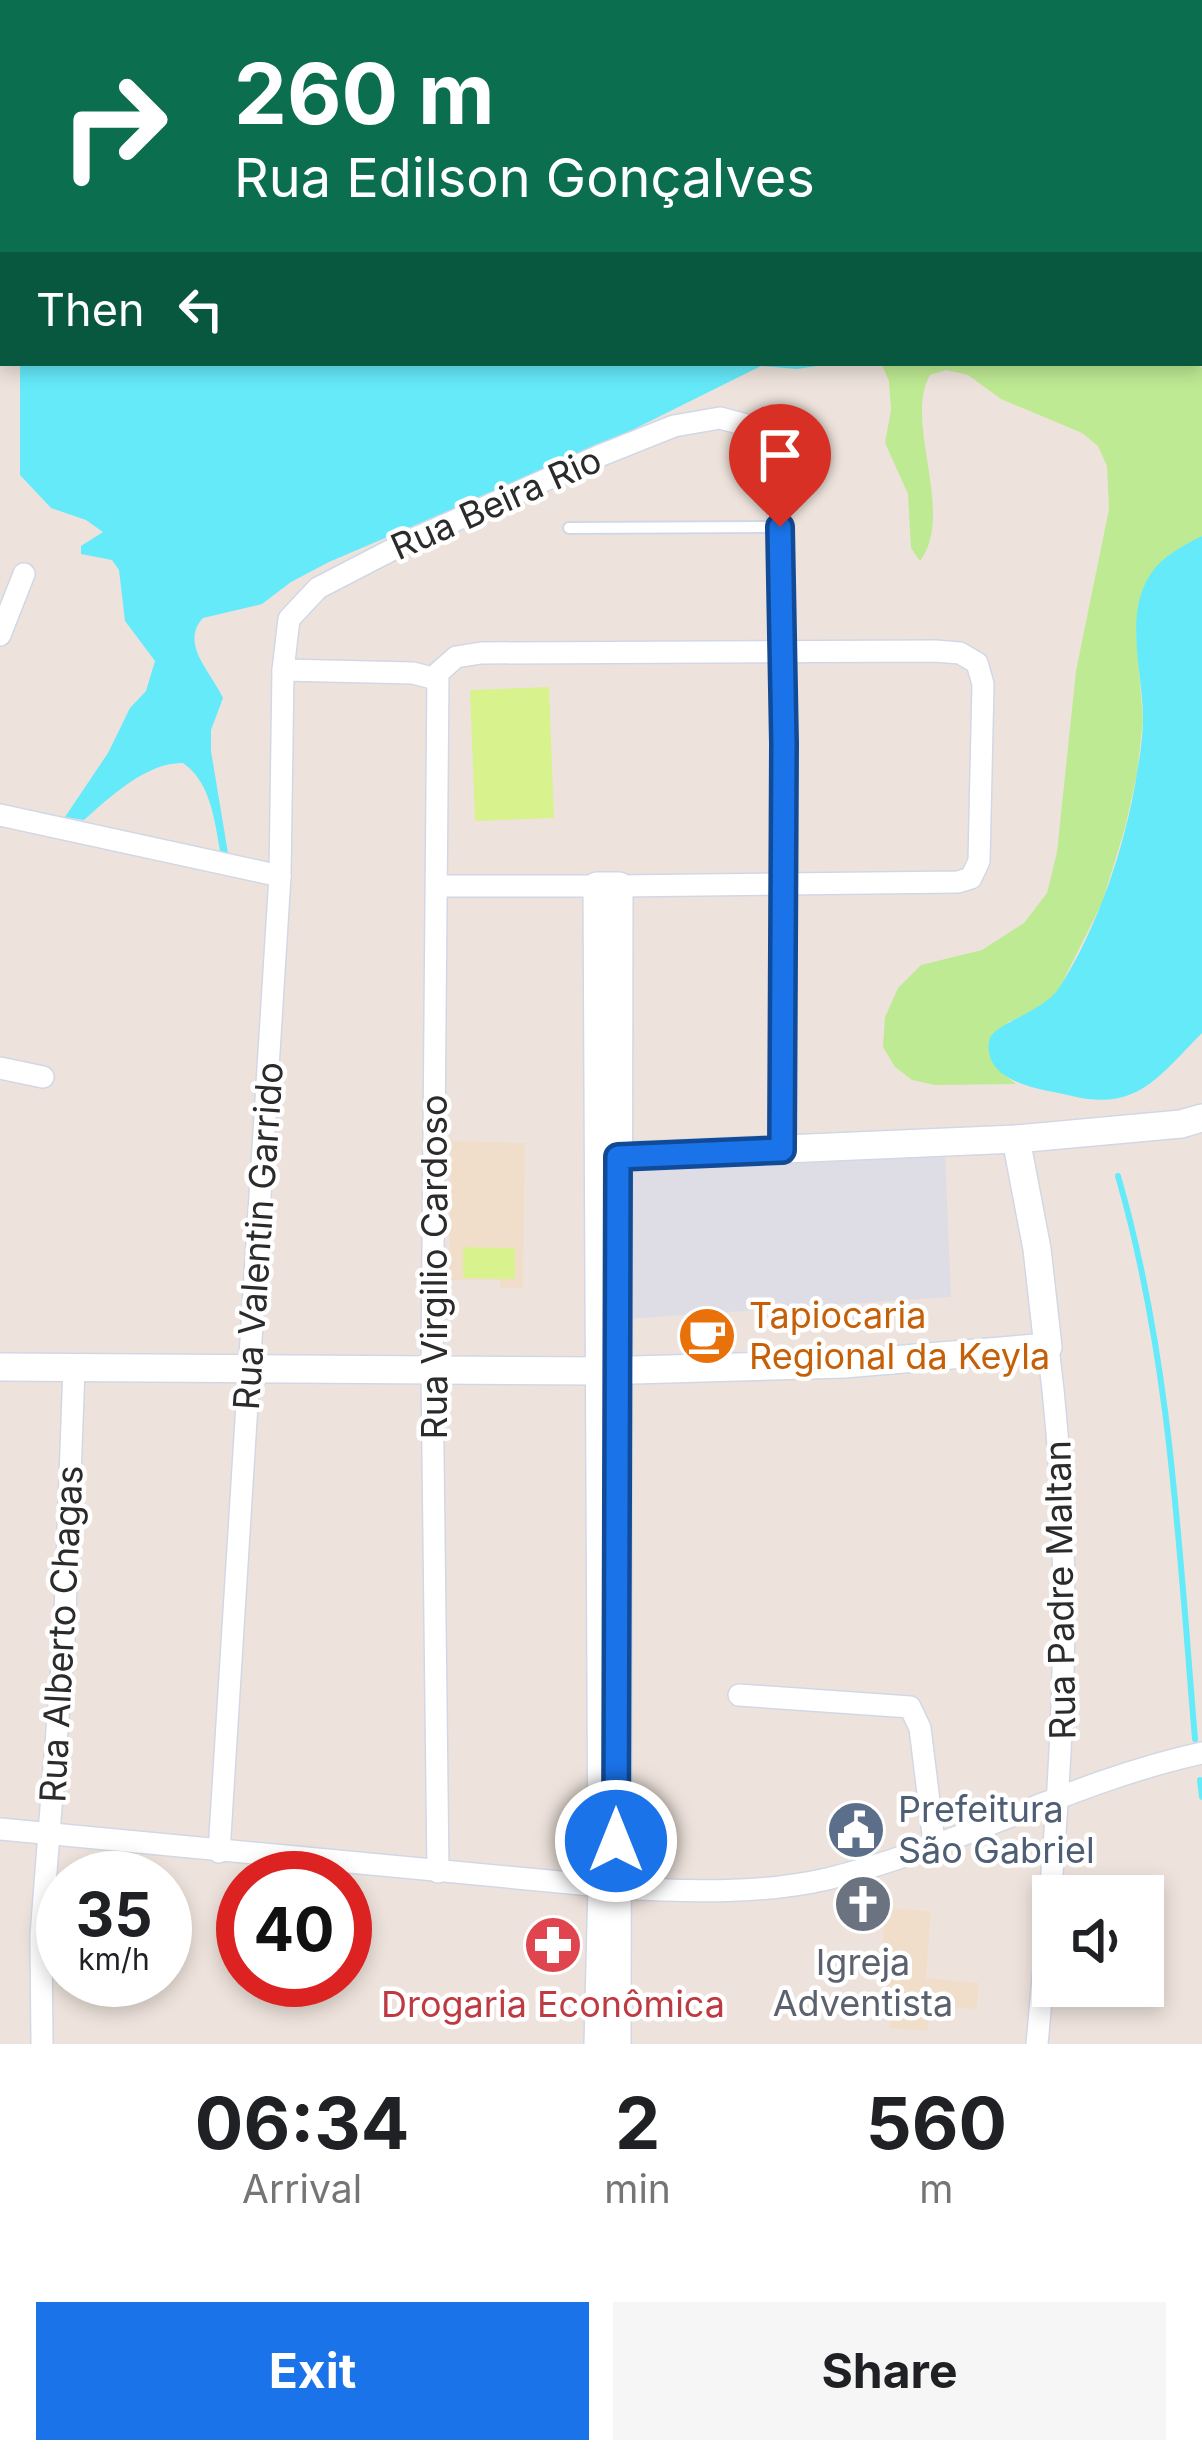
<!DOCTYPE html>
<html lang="en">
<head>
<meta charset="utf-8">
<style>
  :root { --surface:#fff; --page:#f6f6f6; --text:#202124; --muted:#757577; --accent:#1a73e8 }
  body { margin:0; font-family:Inter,sans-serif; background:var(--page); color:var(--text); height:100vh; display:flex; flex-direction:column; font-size:45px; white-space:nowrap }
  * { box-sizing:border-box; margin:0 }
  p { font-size:39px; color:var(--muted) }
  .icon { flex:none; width:66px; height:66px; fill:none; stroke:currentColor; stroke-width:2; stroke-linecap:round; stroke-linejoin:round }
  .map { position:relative; height:2044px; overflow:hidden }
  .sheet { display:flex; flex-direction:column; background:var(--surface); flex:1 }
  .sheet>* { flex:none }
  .banner { position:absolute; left:0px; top:0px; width:1203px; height:366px; box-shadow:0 6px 18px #0003; background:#0b6e4f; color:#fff; overflow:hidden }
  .buttons { position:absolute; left:1032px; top:1875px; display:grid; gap:24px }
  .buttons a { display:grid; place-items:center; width:132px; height:132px; border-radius:0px; background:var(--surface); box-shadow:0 6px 18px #0003; font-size:60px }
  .speed { position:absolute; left:36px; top:1851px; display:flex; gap:24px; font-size:60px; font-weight:700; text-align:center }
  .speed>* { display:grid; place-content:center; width:156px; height:156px; border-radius:50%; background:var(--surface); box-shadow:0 6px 18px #0003; line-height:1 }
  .speed small { font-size:30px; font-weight:400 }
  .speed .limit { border:18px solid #d22; background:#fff; color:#111 }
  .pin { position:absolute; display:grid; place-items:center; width:102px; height:102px; color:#fff; margin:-123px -51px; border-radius:50% 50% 50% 0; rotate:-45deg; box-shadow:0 0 12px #0007 }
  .pin .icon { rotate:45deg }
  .me { position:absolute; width:132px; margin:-66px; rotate:0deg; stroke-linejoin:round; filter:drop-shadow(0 0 9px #0008) }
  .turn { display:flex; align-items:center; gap:42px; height:252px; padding:0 36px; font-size:54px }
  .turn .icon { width:156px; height:156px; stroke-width:2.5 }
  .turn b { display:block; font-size:84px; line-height:102px }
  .then { display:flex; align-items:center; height:114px; padding:0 36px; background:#0003; gap:24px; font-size:45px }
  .eta { display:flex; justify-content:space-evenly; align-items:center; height:204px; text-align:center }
  .eta b { font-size:72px; font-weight:700; line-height:84px }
  .button { display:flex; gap:24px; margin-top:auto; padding:24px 36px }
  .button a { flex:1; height:138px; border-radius:0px; background:var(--accent); color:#fff; font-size:48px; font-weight:700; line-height:138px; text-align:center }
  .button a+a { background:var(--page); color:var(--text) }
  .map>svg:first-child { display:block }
</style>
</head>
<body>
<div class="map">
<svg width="1202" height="2044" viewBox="0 0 1202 2044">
  <rect width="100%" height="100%" fill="#eee3dc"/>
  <polygon fill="#dedde6" points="945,1151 951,1297 626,1319 623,1167"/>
  <g fill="#f1deca">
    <polygon points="451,1141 525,1143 523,1288 500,1288 500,1280 449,1280"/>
    <polygon points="885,1908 931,1911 926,1978 979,1983 977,2009 930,2006 928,2031 889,2028 891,2011 879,2012"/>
  </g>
  <path fill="#beea93" d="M 881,363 L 1197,363 L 1202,368 L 1202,536 L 1180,548 L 1136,631 L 1143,720 L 1137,774 L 1125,828 L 1102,903 L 1057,993 L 1042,1008 L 1008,1022 L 1003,1074 L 1016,1084 L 935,1085 L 912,1080 L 895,1067 L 883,1047 L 885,1017 L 898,988 L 921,965 L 982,950 L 1024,923 L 1047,893 L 1057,852 L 1076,671 L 1109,509 L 1107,466 L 1098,446 L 1082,433 L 1001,399 L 968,375 L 946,370 L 930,375 C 903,423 956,513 920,561 L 911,548 L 908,494 L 885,443 L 891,410 L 889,381 Z"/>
  <g fill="#d8f28e">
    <polygon points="549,687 554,818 475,821 470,690"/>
    <polygon points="463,1247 515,1248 515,1279 463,1278"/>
  </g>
  <g fill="#65eafa">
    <polygon points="0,0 1202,0 1202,37 1200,3 3,3 3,320"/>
    <path d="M 20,363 L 837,363 L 797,369 L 761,366 L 602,445 L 329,562 L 291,582 L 262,604 L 203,618 C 179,644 212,673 223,698 L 211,730 L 211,751 L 228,853 L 220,851 C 215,821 210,781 183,763 C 147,762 110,797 84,820 L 65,817 L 108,753 L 130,708 L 146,691 L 155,661 L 125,621 L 119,570 L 112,560 L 81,554 L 81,546 L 103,532 L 86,520 L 51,508 L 20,475 Z"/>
    <path d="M 1202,536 L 1202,1033 C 1160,1075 1138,1112 1072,1096 C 1045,1089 983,1085 989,1041 C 992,1023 1043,1013 1059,988 C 1098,928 1126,844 1137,773 C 1140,756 1143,736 1143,718 C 1143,670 1121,608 1156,567 C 1168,553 1186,544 1202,536 Z"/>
  </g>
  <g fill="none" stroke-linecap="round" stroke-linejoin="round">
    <g stroke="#65eafa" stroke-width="6">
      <path d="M 1118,1176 C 1171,1359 1179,1550 1195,1739"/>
      <polyline points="1200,1780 1202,1797"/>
    </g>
    <defs>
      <polyline id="service" points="569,528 780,527"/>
      <g id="minor">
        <polyline points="0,635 24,574"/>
        <polyline points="283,670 413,673 436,679"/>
        <polyline points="0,815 280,876"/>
        <polyline points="439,886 597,886"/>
        <polyline points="0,1068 43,1077"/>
        <polyline points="739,1695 910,1707 920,1728 934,1842"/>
        <polyline points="0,1829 602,1886"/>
        <polyline points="219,1852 280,876 283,670 289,619 318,588 405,543 599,456 674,426 720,418 754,427 768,440 777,472 784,744 782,1150"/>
        <polyline points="438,1872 432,1369 438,673 456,657 481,653 935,651 960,653 977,663 983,684 979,861 971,878 958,882 619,886"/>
        <path d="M 616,1888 C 687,1891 757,1895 827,1879 C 955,1848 1073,1781 1202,1753"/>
        <polyline points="42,2044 41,1936 64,1641 74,1368"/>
        <path d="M 1037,2044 C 1059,1806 1079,1586 1048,1347"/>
      </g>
      <g id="tertiary">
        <polyline points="602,1157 1016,1139 1181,1124 1202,1118"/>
        <polyline points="0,1367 599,1371 844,1364 1048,1347 1037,1249 1016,1139"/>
        <polyline points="598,2044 602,1886 597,886 619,886 617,2044"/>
      </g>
    </defs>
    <use href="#service" stroke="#d1d8e5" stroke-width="14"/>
    <use href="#minor" stroke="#d1d8e5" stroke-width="24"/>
    <use href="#tertiary" stroke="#d1d8e5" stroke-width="30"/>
    <use href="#service" stroke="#fff" stroke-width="10"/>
    <use href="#minor" stroke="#fff" stroke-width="21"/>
    <use href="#tertiary" stroke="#fff" stroke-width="27"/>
  </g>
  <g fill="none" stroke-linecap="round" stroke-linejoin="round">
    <defs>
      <polyline id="route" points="616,1841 618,1157 782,1150 784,744 780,527"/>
    </defs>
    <use href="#route" stroke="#114b97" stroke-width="30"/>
    <use href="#route" stroke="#1a73e8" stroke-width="21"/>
  </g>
  <defs>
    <symbol id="cafe-disc" viewBox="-11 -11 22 22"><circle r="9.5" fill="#e8710a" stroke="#fff"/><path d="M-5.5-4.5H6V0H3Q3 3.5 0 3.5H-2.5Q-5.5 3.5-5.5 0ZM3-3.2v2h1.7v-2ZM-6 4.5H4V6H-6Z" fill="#fff"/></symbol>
    <symbol id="civic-disc" viewBox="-11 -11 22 22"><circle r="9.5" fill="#5c6f8a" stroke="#fff"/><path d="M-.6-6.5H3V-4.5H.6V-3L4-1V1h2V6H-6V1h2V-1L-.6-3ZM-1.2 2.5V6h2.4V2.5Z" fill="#fff"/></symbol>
    <symbol id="church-disc" viewBox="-11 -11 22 22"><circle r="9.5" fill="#6b7280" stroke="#fff"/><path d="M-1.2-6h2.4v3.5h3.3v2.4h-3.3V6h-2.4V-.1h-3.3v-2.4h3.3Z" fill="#fff"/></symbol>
    <symbol id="pharmacy-disc" viewBox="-11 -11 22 22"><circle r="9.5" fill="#e0444e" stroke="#fff"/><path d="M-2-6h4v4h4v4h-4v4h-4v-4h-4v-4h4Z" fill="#fff"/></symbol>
  </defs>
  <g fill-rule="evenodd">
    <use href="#cafe-disc" x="674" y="1303" width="66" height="66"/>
    <use href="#civic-disc" x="823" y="1797" width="66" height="66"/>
    <use href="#church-disc" x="830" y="1871" width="66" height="66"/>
    <use href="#pharmacy-disc" x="520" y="1912" width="66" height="66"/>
  </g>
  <g text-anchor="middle" stroke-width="9" stroke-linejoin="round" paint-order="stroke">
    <g font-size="36" fill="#2b2b2b" stroke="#fff">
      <text transform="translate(496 503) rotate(-24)" y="13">Rua Beira Rio</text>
      <text transform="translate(258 1236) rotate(-86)" y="13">Rua Valentin Garrido</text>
      <text transform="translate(434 1267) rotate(-90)" y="13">Rua Virgilio Cardoso</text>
      <text transform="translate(1060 1590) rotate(-91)" y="13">Rua Padre Maltan</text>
      <text transform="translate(61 1634) rotate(-87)" y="13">Rua Alberto Chagas</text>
    </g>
    <g font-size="36" fill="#c56008" stroke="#fff" text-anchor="start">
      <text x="749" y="1328">Tapiocaria<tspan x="749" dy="41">Regional da Keyla</tspan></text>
    </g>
    <g font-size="36" fill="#4e5e75" stroke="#fff" text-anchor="start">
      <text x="898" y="1822">Prefeitura<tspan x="898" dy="41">São Gabriel</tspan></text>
    </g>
    <g font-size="36" fill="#5b616d" stroke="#fff">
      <text x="863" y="1975">Igreja<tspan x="863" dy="41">Adventista</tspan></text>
    </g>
    <g font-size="36" fill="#be3a42" stroke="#fff">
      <text x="553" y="2017">Drogaria Econômica</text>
    </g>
  </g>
</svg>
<div class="buttons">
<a><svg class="icon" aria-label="sound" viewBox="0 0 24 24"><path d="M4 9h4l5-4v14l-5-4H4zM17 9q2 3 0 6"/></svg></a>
</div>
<div class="speed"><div>35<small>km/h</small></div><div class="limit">40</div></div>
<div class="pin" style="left:780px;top:527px;background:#d93025"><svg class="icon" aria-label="arrive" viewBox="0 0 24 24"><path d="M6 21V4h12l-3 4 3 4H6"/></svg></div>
<svg class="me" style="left:616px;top:1841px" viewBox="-20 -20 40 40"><circle r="17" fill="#1a73e8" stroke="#fff" stroke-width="3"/><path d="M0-11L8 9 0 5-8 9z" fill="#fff"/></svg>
<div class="banner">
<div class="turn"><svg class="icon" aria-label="right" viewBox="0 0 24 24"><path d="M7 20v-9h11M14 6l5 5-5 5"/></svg><div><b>260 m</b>Rua Edilson Gonçalves</div></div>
<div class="then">Then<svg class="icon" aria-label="left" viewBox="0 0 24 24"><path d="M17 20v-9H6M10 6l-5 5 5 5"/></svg></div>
</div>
</div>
<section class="sheet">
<div class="eta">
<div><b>06:34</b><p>Arrival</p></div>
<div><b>2</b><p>min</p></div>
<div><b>560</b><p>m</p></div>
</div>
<div class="button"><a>Exit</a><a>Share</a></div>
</section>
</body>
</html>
